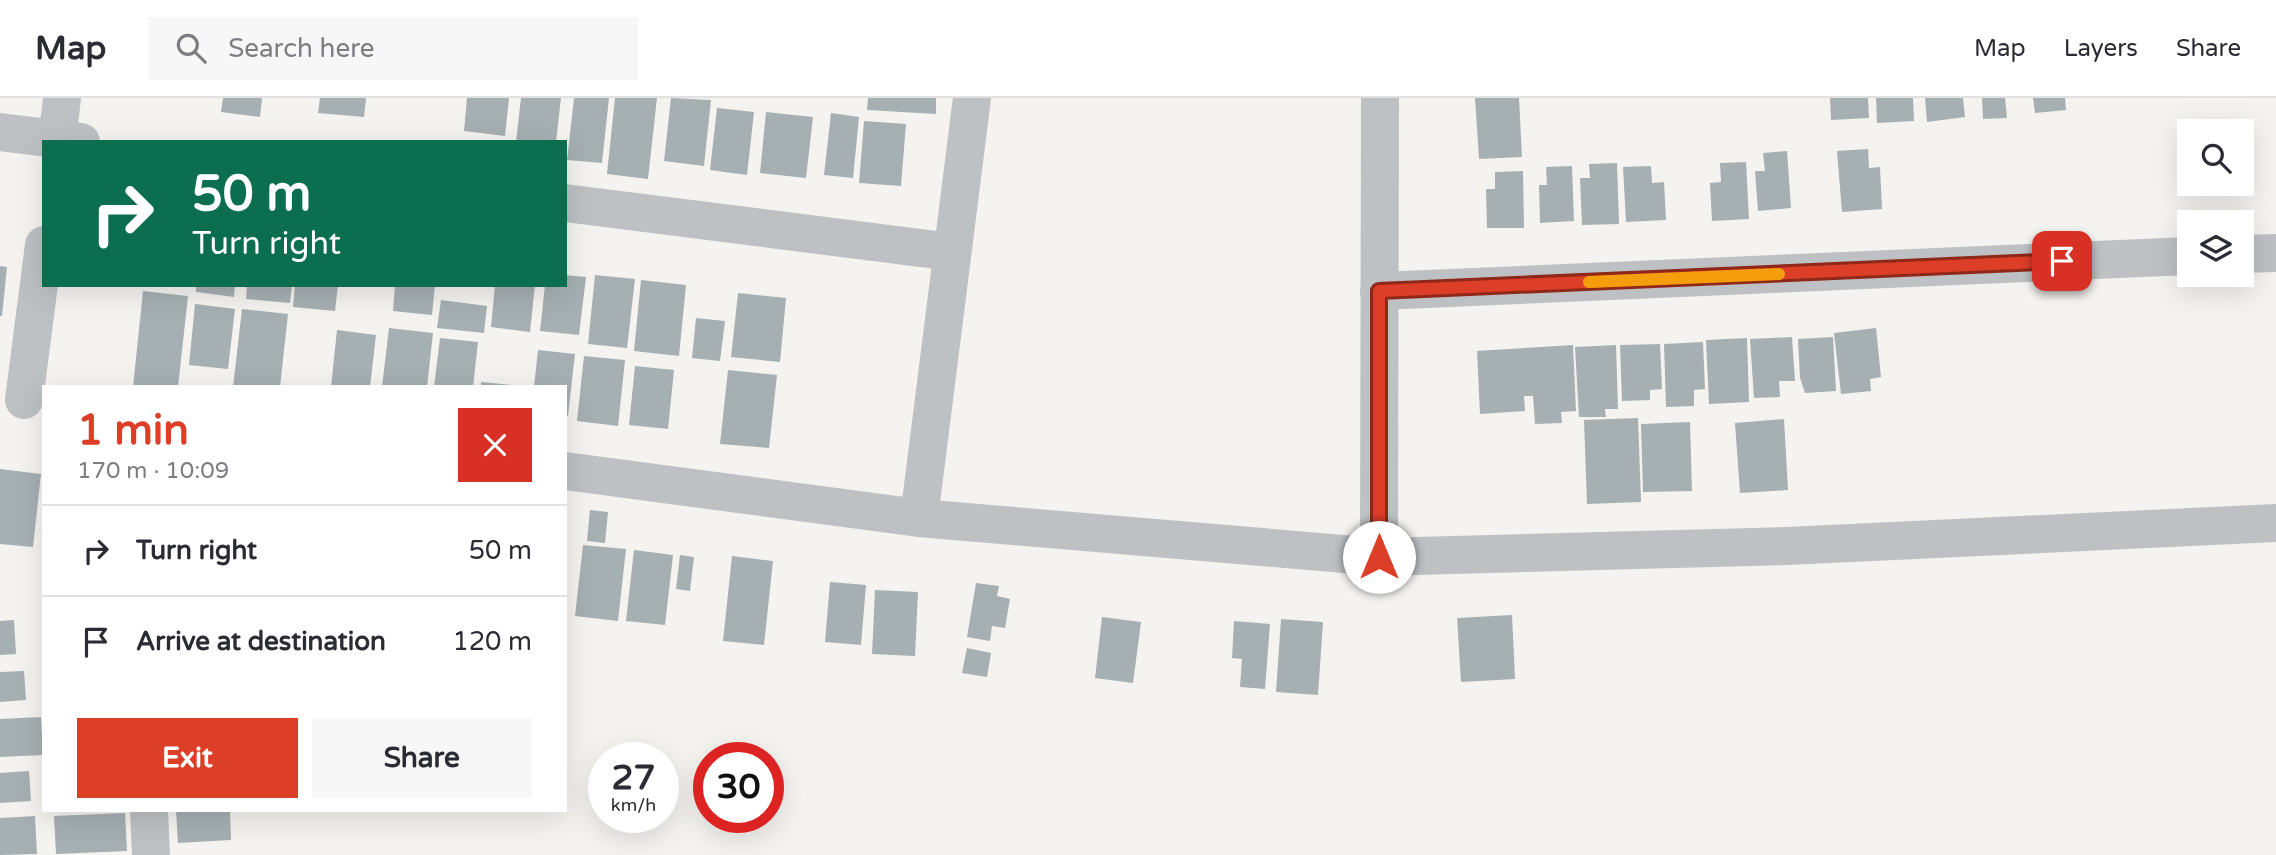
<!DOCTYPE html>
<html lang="en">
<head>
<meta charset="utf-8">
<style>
  :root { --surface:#fff; --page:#f7f7f7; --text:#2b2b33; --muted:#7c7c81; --line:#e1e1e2; --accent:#dc3e27 }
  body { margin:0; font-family:"Varela Round",sans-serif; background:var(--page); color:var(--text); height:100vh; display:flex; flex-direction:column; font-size:26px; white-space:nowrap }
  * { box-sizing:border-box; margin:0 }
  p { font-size:23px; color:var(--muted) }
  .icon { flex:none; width:38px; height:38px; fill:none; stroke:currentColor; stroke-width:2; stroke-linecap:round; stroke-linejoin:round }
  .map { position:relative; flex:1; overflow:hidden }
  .panel { position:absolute; left:42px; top:287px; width:525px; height:427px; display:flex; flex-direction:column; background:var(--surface); border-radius:0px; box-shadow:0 7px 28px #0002 }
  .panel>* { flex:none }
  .banner { position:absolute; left:42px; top:42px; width:525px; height:147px; border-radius:0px; box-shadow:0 7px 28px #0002; background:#0b6e4f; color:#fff; overflow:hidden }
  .controls { position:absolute; left:2177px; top:21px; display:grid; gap:14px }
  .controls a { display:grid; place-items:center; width:77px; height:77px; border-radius:0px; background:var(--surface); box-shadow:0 7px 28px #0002; font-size:35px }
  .speed { position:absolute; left:588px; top:644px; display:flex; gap:14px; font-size:35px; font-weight:700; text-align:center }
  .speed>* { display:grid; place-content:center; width:91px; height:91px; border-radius:50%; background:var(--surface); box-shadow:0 7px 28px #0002; line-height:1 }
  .speed small { font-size:18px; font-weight:400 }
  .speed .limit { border:10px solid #d22; background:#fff; color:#111 }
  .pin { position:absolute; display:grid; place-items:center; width:60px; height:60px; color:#fff; margin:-30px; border-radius:14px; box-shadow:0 4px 10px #0006 }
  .me { position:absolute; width:77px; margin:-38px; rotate:0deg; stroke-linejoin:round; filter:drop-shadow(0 0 5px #0008) }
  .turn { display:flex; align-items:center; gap:24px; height:147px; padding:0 35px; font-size:32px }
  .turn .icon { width:91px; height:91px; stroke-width:2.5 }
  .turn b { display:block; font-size:49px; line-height:60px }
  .round { display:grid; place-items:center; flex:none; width:74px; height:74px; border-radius:0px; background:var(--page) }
  .head { display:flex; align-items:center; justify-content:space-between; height:119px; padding:0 35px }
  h1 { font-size:42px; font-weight:800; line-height:52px; color:var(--accent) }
  .action { display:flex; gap:14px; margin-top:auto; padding:14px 35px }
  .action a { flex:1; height:80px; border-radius:0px; background:var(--accent); color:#fff; font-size:28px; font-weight:800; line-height:80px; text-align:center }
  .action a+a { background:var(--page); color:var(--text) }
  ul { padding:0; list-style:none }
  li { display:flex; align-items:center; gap:21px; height:91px; padding:0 35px; border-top:2px solid var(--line) }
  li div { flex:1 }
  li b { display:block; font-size:26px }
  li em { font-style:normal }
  header { display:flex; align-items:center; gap:42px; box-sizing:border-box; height:98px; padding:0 35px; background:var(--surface); border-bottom:2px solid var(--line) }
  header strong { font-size:33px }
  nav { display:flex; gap:38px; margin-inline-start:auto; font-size:24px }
  .search { width:490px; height:63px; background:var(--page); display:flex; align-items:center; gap:18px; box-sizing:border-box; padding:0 24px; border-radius:0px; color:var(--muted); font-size:26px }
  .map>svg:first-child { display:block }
</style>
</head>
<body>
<header>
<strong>Map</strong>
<div class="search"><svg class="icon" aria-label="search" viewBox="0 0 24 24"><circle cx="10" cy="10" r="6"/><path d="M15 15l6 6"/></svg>Search here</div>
<nav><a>Map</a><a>Layers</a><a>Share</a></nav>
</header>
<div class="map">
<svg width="2276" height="757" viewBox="0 0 2276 757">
  <rect width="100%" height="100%" fill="#f4f3f0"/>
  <g fill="#a6afb2">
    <polygon points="223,0 262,0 260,19 221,14"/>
    <polygon points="320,0 366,0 364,19 318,15"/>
    <polygon points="467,0 509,0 505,38 464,33"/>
    <polygon points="521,0 561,0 556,44 516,44"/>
    <polygon points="574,0 609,0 602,65 567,62"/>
    <polygon points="615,0 657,0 648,81 607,76"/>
    <polygon points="671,0 711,2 704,68 664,63"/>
    <polygon points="868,0 936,0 936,16 867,12"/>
    <polygon points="1475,0 1519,0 1522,59 1479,61"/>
    <polygon points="1830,0 1868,0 1869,20 1831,22"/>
    <polygon points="1876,0 1913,0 1914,23 1877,25"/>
    <polygon points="1925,0 1963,0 1965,19 1927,24"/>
    <polygon points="1982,0 2005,0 2007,20 1983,21"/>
    <polygon points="2033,0 2065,0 2066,12 2035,15"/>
    <polygon points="717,10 754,14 747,77 710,72"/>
    <polygon points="766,14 813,19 806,80 760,75"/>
    <polygon points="831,15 859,19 853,80 824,77"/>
    <polygon points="864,23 906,26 901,88 859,85"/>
    <polygon points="1868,51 1869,70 1880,69 1882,111 1842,114 1837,53"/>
    <polygon points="1787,53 1791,110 1758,113 1755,73 1765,73 1763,55"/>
    <polygon points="1746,64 1749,121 1712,123 1710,85 1721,84 1720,65"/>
    <polygon points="1617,65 1619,126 1582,127 1580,80 1590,80 1589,66"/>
    <polygon points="1572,68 1574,123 1540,125 1539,87 1547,87 1546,69"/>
    <polygon points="1651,68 1652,85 1664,84 1666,122 1626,124 1623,69"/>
    <polygon points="1523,73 1524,130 1487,130 1486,91 1495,91 1495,74"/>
    <polygon points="0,168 7,169 2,218 0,218"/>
    <polygon points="565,177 586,179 579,237 540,233 545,187 565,187"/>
    <polygon points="595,177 635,181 627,250 588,246"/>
    <polygon points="641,182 686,187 679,258 634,253"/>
    <polygon points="196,187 235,187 234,199 196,194"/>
    <polygon points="247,187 292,187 290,205 246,201"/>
    <polygon points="295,187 338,187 335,213 293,209"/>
    <polygon points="395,187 435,187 432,217 393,213"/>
    <polygon points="495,187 535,187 530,234 491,229"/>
    <polygon points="143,193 188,198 178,289 133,289"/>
    <polygon points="738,195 786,200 780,264 731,259"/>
    <polygon points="441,202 487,208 484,235 437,230"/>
    <polygon points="195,206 235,211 228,271 189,267"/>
    <polygon points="242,211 288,216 280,289 233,289"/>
    <polygon points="696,220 725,223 720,263 692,260"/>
    <polygon points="389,230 433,235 427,289 382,289"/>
    <polygon points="1876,230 1881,279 1870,281 1871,293 1841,296 1834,235"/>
    <polygon points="337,232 376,237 370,289 331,289"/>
    <polygon points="1792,239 1795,283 1779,283 1780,299 1754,300 1750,241"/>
    <polygon points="1833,239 1836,293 1805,295 1800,280 1798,241"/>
    <polygon points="440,240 478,244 473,289 434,289"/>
    <polygon points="1747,240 1749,304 1709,306 1706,242"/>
    <polygon points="1703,244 1705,291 1694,292 1694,308 1666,309 1664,246"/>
    <polygon points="1660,246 1662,291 1650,292 1650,302 1622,303 1620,247"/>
    <polygon points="1573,247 1576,313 1561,314 1562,325 1535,326 1533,298 1524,298 1525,313 1480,316 1477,253"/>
    <polygon points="1616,247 1618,311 1605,311 1606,319 1579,319 1575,249"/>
    <polygon points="538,252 575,256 568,318 565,318 565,289 534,289"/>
    <polygon points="584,258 625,262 618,328 577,323"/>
    <polygon points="635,268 674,272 668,331 629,327"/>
    <polygon points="728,272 777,277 769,350 720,346"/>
    <polygon points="481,284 512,287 512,289 481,289"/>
    <polygon points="1638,320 1641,404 1587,406 1584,322"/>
    <polygon points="1784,321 1788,392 1740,395 1735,325"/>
    <polygon points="1690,324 1692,393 1643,394 1641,326"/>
    <polygon points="0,371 41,376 33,449 0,446"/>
    <polygon points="590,412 608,414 605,445 587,443"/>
    <polygon points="583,447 626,451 618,523 575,518"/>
    <polygon points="634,452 673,457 665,527 626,523"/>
    <polygon points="680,457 694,459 690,493 676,491"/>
    <polygon points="732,458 773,463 764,547 723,543"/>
    <polygon points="830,484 866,487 861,547 825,544"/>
    <polygon points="976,485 999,488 997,498 1010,501 1005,530 992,528 990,543 967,539"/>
    <polygon points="875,492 918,494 915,558 872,556"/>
    <polygon points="1512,517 1515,581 1461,584 1457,520"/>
    <polygon points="1102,519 1141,524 1133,585 1095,580"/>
    <polygon points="1281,521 1323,524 1318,597 1276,594"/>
    <polygon points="14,522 16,556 0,557 0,523"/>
    <polygon points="1234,523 1270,526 1265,591 1240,589 1242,561 1232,560"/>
    <polygon points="967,550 991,555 987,579 962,575"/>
    <polygon points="24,573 26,602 0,604 0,574"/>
    <polygon points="41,619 43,657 0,659 0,621"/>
    <polygon points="29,673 31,703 0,705 0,675"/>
    <polygon points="184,712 230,712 231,742 178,745 176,713"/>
    <polygon points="125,715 127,753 56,756 54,718"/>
    <polygon points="35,718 37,756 0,757 0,720"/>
  </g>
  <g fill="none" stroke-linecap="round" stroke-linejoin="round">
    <g stroke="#bdc1c4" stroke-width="38">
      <polyline points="0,34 81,44"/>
      <polyline points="57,44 62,0"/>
      <polyline points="565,105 952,154"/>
      <polyline points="2242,156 2276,155"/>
      <polyline points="1379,193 2189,158"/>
      <polyline points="24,302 44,147"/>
      <polyline points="565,373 919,420 1379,459 1787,448 2276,425"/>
      <polyline points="919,420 972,0"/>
      <polyline points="1379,459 1380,0"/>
      <polyline points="149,712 151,757"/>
    </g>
  </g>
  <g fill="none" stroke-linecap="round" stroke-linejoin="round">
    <defs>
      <polyline id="route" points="1379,459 1379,193 2062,163"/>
    </defs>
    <use href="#route" stroke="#8f2819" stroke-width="18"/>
    <use href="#route" stroke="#dc3e27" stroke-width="12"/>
    <polyline stroke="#f59e0b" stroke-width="12" points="1589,184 1779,176"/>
  </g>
</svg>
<div class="controls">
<a><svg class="icon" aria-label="search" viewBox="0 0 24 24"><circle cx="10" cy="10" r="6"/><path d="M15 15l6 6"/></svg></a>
<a><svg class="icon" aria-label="layers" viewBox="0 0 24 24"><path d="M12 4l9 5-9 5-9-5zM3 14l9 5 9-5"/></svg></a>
</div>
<div class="speed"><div>27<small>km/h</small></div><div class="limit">30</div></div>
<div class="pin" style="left:2062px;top:163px;background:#d93025"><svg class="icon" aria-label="arrive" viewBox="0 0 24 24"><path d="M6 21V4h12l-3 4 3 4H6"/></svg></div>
<svg class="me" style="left:1379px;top:459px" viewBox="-20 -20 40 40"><circle r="19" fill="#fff"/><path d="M0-13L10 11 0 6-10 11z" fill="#dc3e27"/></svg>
<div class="banner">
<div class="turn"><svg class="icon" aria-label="right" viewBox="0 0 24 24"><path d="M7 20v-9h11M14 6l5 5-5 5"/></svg><div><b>50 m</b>Turn right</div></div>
</div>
<section class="panel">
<div class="head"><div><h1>1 min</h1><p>170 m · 10:09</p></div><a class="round" style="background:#d93025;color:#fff"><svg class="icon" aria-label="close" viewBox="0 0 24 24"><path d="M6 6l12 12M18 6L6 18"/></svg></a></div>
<ul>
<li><svg class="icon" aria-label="right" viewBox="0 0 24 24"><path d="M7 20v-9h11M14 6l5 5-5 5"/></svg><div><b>Turn right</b></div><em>50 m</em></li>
<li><svg class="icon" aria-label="arrive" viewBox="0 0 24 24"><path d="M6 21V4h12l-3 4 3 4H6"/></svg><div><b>Arrive at destination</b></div><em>120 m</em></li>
</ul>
<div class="action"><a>Exit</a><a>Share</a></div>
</section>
</div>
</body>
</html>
